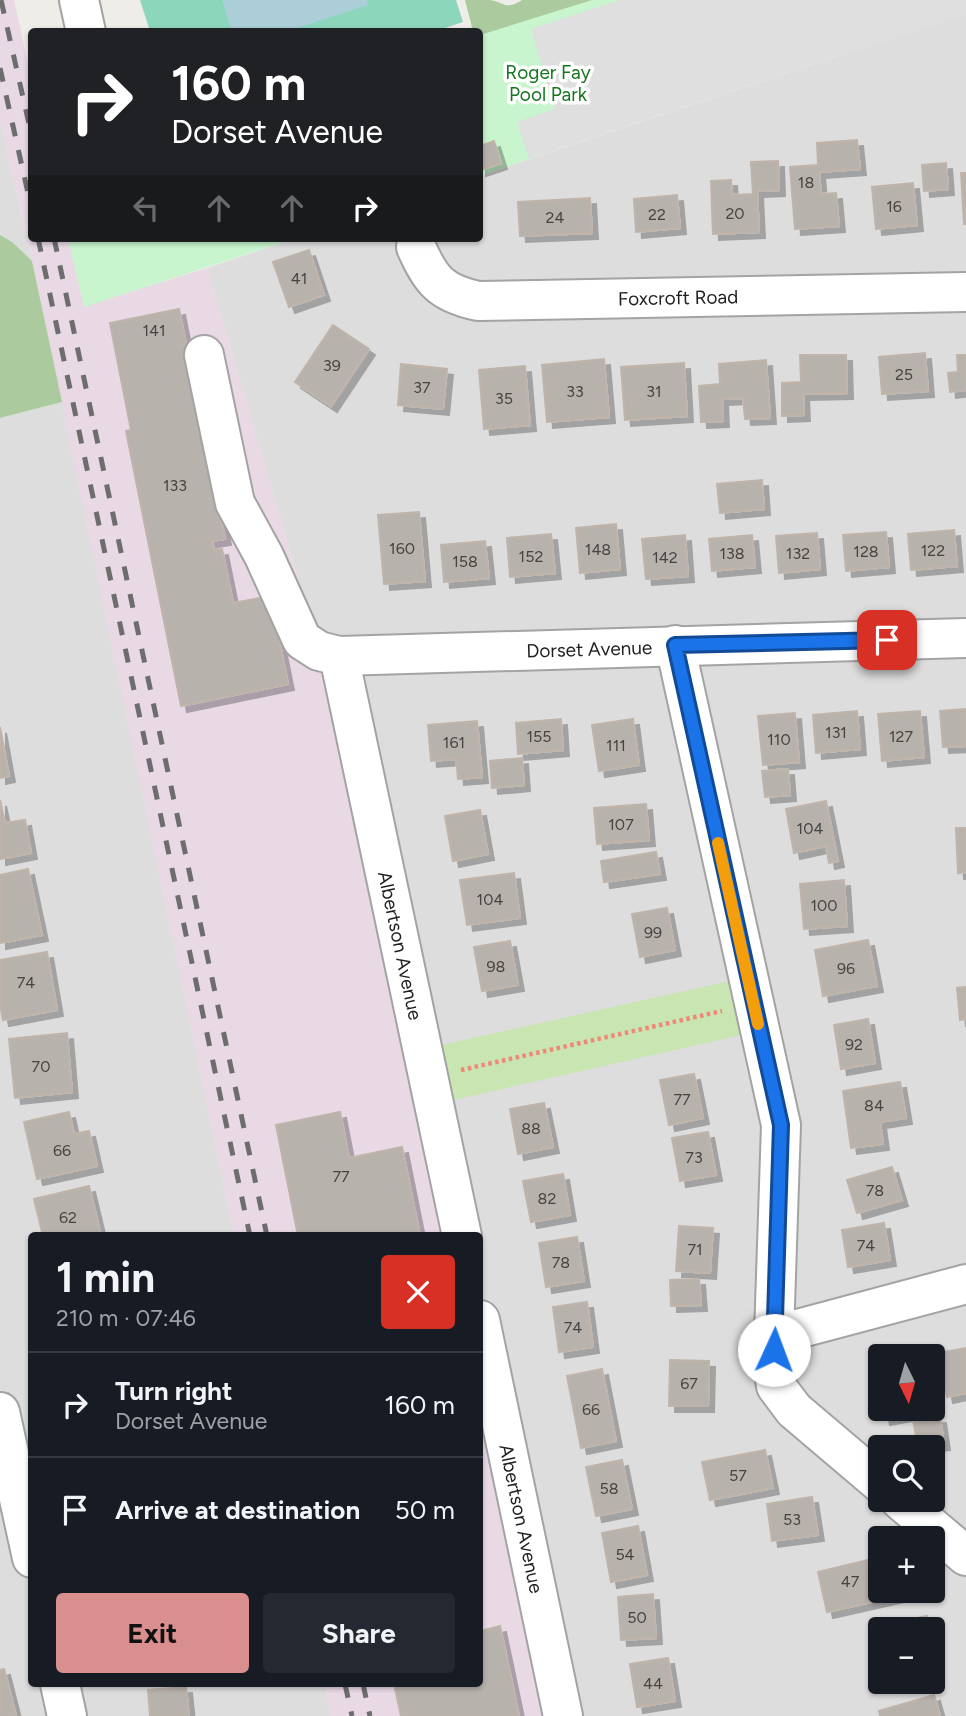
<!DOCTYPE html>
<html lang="en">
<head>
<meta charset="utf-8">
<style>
  :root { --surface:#171b24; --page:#242831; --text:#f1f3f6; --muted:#9ea1a6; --line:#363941; --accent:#da8f8f }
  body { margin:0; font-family:Figtree,sans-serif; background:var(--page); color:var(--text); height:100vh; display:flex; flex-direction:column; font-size:26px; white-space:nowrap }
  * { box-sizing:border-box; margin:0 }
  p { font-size:23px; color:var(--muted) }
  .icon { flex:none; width:38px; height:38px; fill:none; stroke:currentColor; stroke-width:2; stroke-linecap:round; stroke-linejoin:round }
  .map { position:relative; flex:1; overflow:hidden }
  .side { position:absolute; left:28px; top:1232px; width:455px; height:455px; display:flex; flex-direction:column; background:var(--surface); border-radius:7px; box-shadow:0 2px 5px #0004 }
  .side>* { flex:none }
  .banner { position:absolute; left:28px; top:28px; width:455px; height:214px; border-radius:7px; box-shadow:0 2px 5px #0004; background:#202124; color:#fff; overflow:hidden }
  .needle { width:46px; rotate:175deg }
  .fabs { position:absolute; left:868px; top:1344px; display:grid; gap:14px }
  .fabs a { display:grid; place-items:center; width:77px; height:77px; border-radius:7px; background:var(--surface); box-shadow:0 2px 5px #0004; font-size:35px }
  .pin { position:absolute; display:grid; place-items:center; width:60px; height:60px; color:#fff; margin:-30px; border-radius:14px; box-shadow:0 4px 10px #0006 }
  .me { position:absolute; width:77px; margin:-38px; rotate:2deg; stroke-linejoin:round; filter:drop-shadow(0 0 5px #0008) }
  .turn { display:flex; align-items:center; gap:24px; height:147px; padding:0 28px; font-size:32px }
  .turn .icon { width:91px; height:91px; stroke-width:2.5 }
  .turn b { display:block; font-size:49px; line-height:60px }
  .lanes { display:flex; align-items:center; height:66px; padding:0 28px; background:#0003; justify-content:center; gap:35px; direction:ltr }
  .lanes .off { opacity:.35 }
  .round { display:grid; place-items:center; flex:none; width:74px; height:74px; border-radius:7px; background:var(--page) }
  .overview { display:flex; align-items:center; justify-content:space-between; height:119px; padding:0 28px }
  h1 { font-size:42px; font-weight:700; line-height:52px }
  .action { display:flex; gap:14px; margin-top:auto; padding:14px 28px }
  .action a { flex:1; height:80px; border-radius:7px; background:var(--accent); color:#111; font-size:28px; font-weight:700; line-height:80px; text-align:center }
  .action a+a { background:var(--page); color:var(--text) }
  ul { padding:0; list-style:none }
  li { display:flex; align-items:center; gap:21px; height:105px; padding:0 28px; border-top:2px solid var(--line) }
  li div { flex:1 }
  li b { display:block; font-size:26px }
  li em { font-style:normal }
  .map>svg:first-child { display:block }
</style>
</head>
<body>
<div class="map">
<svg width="966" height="1716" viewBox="0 0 966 1716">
  <defs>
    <filter id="shadow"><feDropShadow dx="6" dy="6" stdDeviation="0" flood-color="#0004"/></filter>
  </defs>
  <rect width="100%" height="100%" fill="#efede7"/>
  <g fill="#ddd" fill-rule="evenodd">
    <path d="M 966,13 L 966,1716 L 565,1716 L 480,1313 L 480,1236 L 319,651 L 207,268 L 296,238 L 480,238 L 480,176 ZM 880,1356 L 933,1356 L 933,1409 L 880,1409 ZM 880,1447 L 933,1447 L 933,1500 L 880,1500 ZM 880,1538 L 933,1538 L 933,1591 L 880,1591 ZM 880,1629 L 933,1629 L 933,1682 L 880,1682 Z"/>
    <polygon points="0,119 32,261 0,272"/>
    <polygon points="62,402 234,1235 32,1236 32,1684 325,1684 331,1716 0,1716 0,418"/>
  </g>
  <g fill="#e8d9e5">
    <polygon points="0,0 14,0 31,77 32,238 68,238 84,306 207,268 319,651 463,1235 234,1235 32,261 0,119"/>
    <polygon points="480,1313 565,1716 331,1716 325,1684 480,1684"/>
  </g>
  <polygon fill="#c9e5b1" points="748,977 760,1031 435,1104 423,1049"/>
  <g fill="#abcb9f">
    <path d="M 465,0 C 473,0 482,0 489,0 C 506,2 504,11 522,0 L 605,0 L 480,46 L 480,32 L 473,31 Z"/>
    <polygon points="0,235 12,242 32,261 62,402 0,418"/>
  </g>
  <g fill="#c8f5cd">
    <polygon points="592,0 956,0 573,144 480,176 480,35"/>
    <polygon points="68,238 296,238 84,307"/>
  </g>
  <polygon fill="#8cd7bc" points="140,0 456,0 463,22 433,32 150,31"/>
  <polygon fill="#dfdfdf" points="619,0 966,0 966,13 529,159 517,122 554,109 531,29"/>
  <polygon fill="#abced9" points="222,0 367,0 368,5 288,31 232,32"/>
  <g fill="#b8b2ac" stroke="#c0b4aa" stroke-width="2" filter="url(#shadow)">
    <polygon points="857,140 860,169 819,172 821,194 836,193 839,226 795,229 790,167 818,165 817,143"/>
    <polygon points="494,141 501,163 480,170 480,143 480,146"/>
    <polygon points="778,161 779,190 757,191 759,232 713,234 711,181 731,180 732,195 753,194 751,162"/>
    <polygon points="946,163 948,189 924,191 922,165"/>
    <polygon points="961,173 966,173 966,224 964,224"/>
    <polygon points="913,183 917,225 876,229 872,187"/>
    <polygon points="677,195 680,228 636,232 634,199"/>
    <polygon points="590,198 592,233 520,236 518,202"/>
    <polygon points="309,250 324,295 289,307 273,262"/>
    <polygon points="179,309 225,539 212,541 214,550 222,549 233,603 270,596 288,684 181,706 126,431 131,430 110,323"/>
    <polygon points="333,325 369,349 331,406 295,382"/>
    <polygon points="925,353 928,391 882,394 879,357"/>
    <polygon points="800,355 846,355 847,393 803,394 804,415 782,416 782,383 801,382"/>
    <polygon points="957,355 966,355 966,390 950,392 948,373 958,372"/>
    <polygon points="604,359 609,417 547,422 542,365"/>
    <polygon points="766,360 770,418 745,419 743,398 722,399 723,421 701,422 699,386 720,384 719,364"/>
    <polygon points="684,363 687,416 625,420 621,367"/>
    <polygon points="401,364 447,369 443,409 398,405"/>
    <polygon points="525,366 530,425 484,429 479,370"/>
    <polygon points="762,480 764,509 720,513 717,484"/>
    <polygon points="419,512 425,581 384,584 378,515"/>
    <polygon points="616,524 620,569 580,573 576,528"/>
    <polygon points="954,530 957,566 911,570 908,534"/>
    <polygon points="886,532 889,567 846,571 843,535"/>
    <polygon points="817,533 820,569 779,573 776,536"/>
    <polygon points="551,534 555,573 510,577 507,538"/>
    <polygon points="685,535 688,576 646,579 642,539"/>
    <polygon points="752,535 755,567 712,571 709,539"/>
    <polygon points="485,541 489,578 444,582 441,545"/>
    <polygon points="966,709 966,746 943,747 940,711"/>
    <polygon points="857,711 860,749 816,753 813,715"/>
    <polygon points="920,711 924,757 882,761 878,714"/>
    <polygon points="795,713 799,762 763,765 758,716"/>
    <polygon points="561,719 563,750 518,754 516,723"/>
    <polygon points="633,719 639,765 599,771 592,725"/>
    <polygon points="477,721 482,777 458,779 456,759 431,761 428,725"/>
    <polygon points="0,727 9,776 0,778"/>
    <polygon points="522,758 524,785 492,788 490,761"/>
    <polygon points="788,769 790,795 765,797 762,771"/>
    <polygon points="0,800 5,823 25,820 31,853 0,859"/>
    <polygon points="826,801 838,861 829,863 826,846 794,853 786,809"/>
    <polygon points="646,804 649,840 597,844 594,808"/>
    <polygon points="480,810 488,854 453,861 445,816"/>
    <polygon points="956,828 966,828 966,872 958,873"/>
    <polygon points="656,852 660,874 604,882 601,861"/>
    <polygon points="28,869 42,935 0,943 0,875"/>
    <polygon points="514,873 520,918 467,925 460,880"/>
    <polygon points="844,880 847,926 804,929 800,884"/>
    <polygon points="667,908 675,950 640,957 632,914"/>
    <polygon points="868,940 877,986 823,996 815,950"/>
    <polygon points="510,941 518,985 482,991 474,947"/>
    <polygon points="47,952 57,1010 3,1020 0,1005 0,960"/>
    <polygon points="966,987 966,1019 960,1020 957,988"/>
    <polygon points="868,1019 875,1063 841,1069 834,1025"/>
    <polygon points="67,1033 72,1092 15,1098 9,1039"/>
    <polygon points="694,1074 703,1118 669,1125 660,1080"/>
    <polygon points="900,1082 906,1118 880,1122 883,1144 851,1148 843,1091"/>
    <polygon points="544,1103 553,1147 518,1154 510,1109"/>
    <polygon points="69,1112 74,1134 89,1131 97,1166 37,1179 24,1122"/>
    <polygon points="340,1112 349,1158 402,1147 420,1236 298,1236 276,1125"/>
    <polygon points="708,1132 716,1175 680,1181 672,1138"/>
    <polygon points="892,1167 902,1200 857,1213 847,1180"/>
    <polygon points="563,1174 570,1215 531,1222 523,1181"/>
    <polygon points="89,1186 101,1236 43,1236 34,1199"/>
    <polygon points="884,1223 890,1260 848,1267 842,1230"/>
    <polygon points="679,1226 713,1228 710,1273 676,1271"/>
    <polygon points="577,1237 584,1281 546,1287 539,1243"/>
    <polygon points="699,1279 701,1305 671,1306 670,1280"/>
    <polygon points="587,1302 593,1347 559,1352 553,1307"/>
    <polygon points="966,1348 966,1393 947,1397 938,1353"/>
    <polygon points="670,1360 709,1361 708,1406 669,1406"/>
    <polygon points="602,1369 616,1441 581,1448 567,1376"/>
    <polygon points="882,1409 933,1409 933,1410 884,1419"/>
    <polygon points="940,1417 944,1444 918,1447 913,1420"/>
    <polygon points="765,1450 773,1488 710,1500 702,1462"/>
    <polygon points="622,1460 632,1509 596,1516 586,1467"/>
    <polygon points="812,1497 818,1535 772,1541 767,1504"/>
    <polygon points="638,1526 647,1575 611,1582 602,1533"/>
    <polygon points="880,1557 880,1591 902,1591 903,1595 827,1612 818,1572"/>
    <polygon points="653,1594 656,1638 621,1640 618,1597"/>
    <polygon points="927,1616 930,1629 894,1629 893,1623"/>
    <polygon points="500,1626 519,1716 401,1716 394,1684 480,1684 480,1631"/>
    <polygon points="668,1658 675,1701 637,1707 630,1664"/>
    <polygon points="4,1669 16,1716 0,1716 0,1670"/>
    <polygon points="186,1687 189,1716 150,1716 148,1690"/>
    <polygon points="934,1695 940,1716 880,1716 879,1711"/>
  </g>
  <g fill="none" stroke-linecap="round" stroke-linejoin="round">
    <defs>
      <g id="minor">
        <polyline points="79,0 86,32"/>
        <path id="s1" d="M 416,247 C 431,281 441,293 478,301 L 966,292"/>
        <path id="s2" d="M 204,355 L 235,503 L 264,556 L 302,640 L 319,651 L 339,656 L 966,638"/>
        <polyline points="675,645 781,1125 773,1365 776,1386 794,1410 880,1483"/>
        <path id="s3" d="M 339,656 L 462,1236"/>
        <path id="s4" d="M 480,1320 L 563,1716"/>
        <polyline points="775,1335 966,1284"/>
        <polyline points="0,1412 32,1558"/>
        <polyline points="900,1500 966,1556"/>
        <polyline points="60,1684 67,1716"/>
      </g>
    </defs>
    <use href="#minor" stroke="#a3a3a3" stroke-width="42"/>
    <polyline stroke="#ee8879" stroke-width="4.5" stroke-dasharray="3.5 3.5" stroke-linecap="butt" points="461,1070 722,1011"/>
    <use href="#minor" stroke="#fff" stroke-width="38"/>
    <g stroke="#6d6d6d" stroke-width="5" stroke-dasharray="14 14" stroke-linecap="butt">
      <polyline points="1,0 32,137"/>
      <polyline points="0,68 32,211"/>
      <polyline points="38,238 250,1236"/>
      <polyline points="54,238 267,1236"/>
      <polyline points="345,1684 352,1716"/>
      <polyline points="363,1684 370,1716"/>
    </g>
  </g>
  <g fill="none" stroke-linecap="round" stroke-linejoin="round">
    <defs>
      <polyline id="route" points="774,1350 781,1125 675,645 887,640"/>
    </defs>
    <use href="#route" stroke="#114b97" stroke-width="18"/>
    <use href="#route" stroke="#1a73e8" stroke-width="12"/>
    <polyline stroke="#f59e0b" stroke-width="12" points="718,843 758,1024"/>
  </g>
  <g text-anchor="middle" stroke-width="7" stroke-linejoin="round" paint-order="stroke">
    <g font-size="16" fill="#454442">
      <text x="806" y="188">18</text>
      <text x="894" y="212">16</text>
      <text x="735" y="219">20</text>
      <text x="657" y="220">22</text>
      <text x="555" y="223">24</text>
      <text x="299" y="284">41</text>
      <text x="154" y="336">141</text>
      <text x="332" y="371">39</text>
      <text x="904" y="380">25</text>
      <text x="422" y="393">37</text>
      <text x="575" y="397">33</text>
      <text x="654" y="397">31</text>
      <text x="504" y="404">35</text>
      <text x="175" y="491">133</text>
      <text x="402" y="554">160</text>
      <text x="598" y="555">148</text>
      <text x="933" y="556">122</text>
      <text x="866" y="557">128</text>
      <text x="732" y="559">138</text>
      <text x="798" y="559">132</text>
      <text x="531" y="562">152</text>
      <text x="665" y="563">142</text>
      <text x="465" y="567">158</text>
      <text x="836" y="738">131</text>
      <text x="539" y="742">155</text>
      <text x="901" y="742">127</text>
      <text x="779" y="745">110</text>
      <text x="454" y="748">161</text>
      <text x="616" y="751">111</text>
      <text x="621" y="830">107</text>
      <text x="810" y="834">104</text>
      <text x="490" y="905">104</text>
      <text x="824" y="911">100</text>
      <text x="653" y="938">99</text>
      <text x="496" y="972">98</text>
      <text x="846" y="974">96</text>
      <text x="26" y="988">74</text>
      <text x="854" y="1050">92</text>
      <text x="41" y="1072">70</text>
      <text x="682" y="1105">77</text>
      <text x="874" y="1111">84</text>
      <text x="531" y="1134">88</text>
      <text x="62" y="1156">66</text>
      <text x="694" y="1163">73</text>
      <text x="341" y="1182">77</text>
      <text x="875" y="1196">78</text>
      <text x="547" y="1204">82</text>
      <text x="68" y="1223">62</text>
      <text x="866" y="1251">74</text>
      <text x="695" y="1255">71</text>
      <text x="561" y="1268">78</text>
      <text x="573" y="1333">74</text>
      <text x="689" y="1389">67</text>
      <text x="591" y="1415">66</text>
      <text x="738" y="1481">57</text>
      <text x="609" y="1494">58</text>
      <text x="792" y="1525">53</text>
      <text x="625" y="1560">54</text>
      <text x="850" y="1587">47</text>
      <text x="637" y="1623">50</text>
      <text x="653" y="1689">44</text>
    </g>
    <g font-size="19" fill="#16751f" stroke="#fff">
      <text x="548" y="79">Roger Fay<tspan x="548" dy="22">Pool Park</tspan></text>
    </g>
    <g font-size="19" fill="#1f1f1f" stroke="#fff">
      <text dy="7" stroke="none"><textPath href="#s1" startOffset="287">Foxcroft Road</textPath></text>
      <text dy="7" stroke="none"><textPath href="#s2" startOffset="595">Dorset Avenue</textPath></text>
      <text dy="7" stroke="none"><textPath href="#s3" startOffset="296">Albertson Avenue</textPath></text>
      <text dy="7" stroke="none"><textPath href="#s4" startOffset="203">Albertson Avenue</textPath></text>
    </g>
  </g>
</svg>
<div class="fabs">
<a><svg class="needle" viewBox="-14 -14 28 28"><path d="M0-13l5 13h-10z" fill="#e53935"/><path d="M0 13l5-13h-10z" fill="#9ea1a6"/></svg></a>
<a><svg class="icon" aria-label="search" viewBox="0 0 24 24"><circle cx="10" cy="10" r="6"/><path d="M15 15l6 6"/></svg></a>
<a>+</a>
<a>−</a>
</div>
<div class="pin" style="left:887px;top:640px;background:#d93025"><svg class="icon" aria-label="arrive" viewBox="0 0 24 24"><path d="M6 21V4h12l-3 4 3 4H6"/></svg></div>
<svg class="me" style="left:774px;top:1350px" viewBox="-20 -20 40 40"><circle r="19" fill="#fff"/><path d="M0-13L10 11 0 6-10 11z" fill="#1a73e8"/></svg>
<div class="banner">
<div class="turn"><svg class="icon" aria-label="right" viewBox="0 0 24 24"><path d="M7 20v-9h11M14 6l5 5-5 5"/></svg><div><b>160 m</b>Dorset Avenue</div></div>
<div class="lanes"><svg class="icon off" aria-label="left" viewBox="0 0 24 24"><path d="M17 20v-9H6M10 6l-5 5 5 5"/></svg><svg class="icon off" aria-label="ahead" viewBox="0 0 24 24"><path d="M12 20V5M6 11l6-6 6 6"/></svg><svg class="icon off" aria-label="ahead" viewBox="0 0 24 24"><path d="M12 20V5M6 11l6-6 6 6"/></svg><svg class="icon" aria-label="right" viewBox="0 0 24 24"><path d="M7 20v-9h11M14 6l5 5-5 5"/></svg></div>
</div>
<section class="side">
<div class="overview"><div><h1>1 min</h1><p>210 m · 07:46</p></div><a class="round" style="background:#d93025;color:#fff"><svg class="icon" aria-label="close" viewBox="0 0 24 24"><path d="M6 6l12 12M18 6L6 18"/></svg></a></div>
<ul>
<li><svg class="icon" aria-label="right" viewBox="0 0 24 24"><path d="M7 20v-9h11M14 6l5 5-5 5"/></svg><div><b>Turn right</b><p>Dorset Avenue</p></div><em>160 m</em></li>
<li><svg class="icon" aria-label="arrive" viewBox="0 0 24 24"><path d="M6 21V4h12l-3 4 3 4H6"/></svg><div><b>Arrive at destination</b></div><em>50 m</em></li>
</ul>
<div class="action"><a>Exit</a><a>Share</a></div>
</section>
</div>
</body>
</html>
